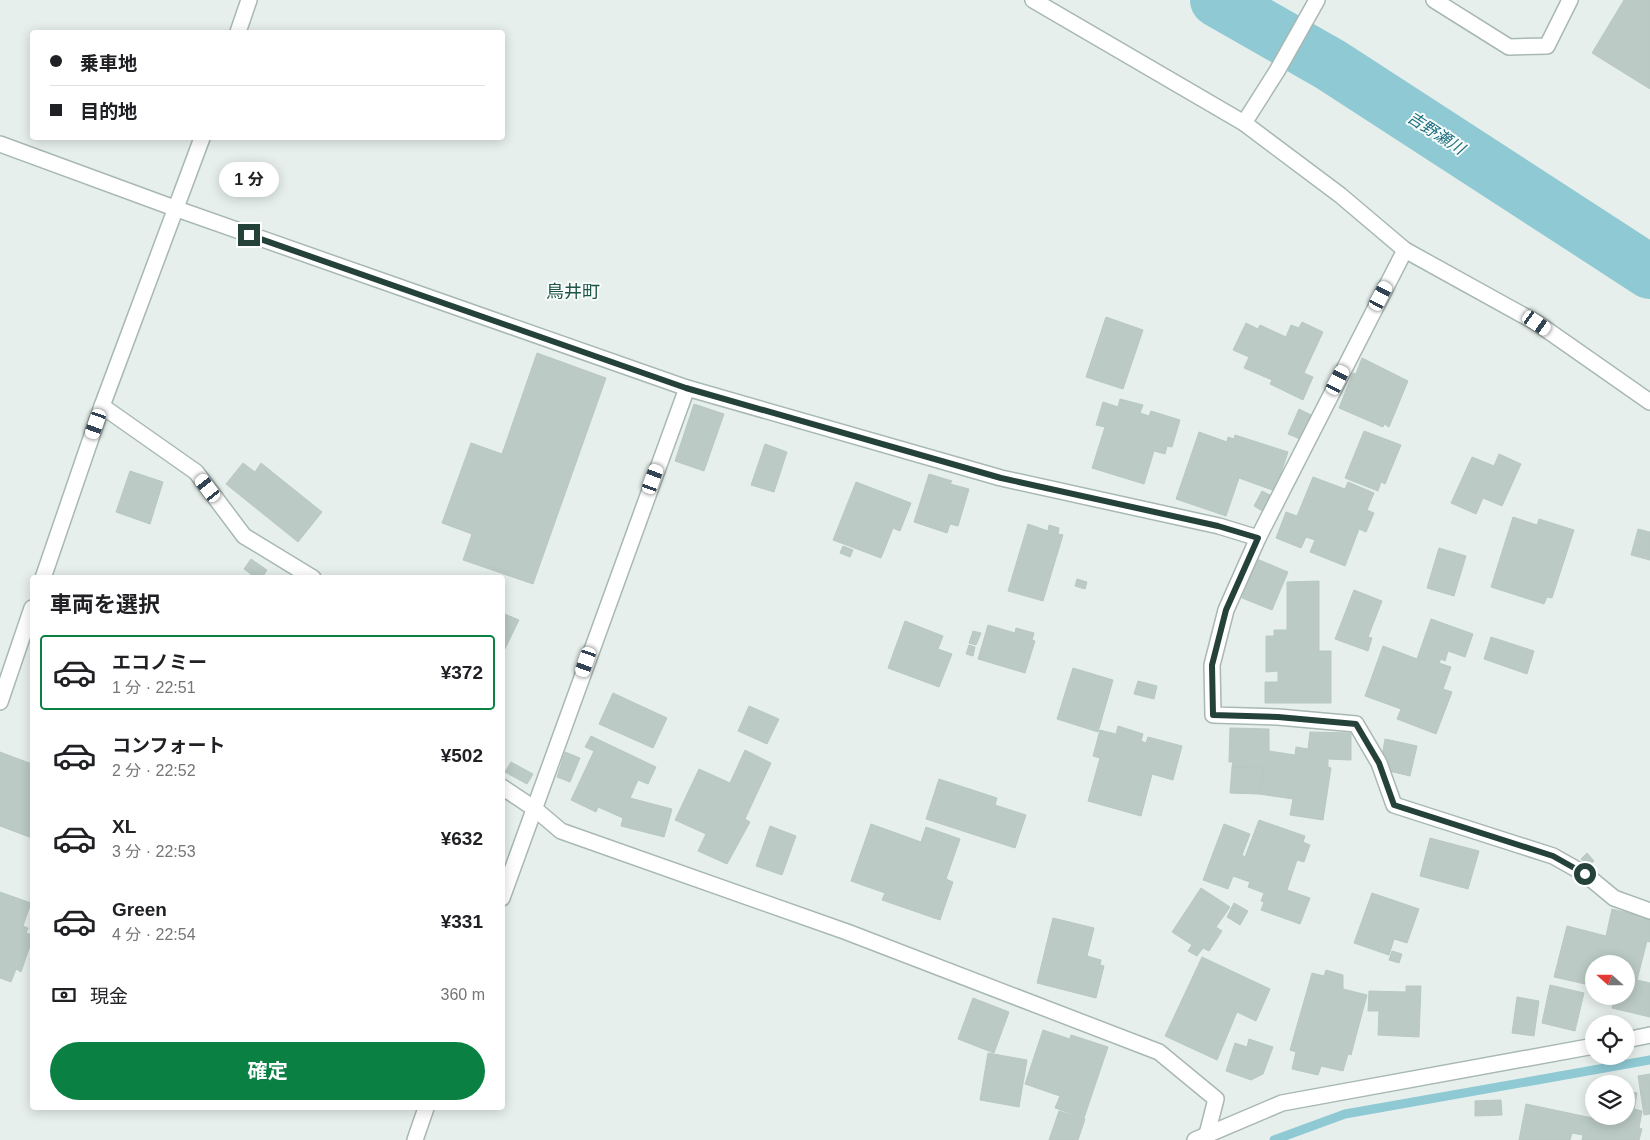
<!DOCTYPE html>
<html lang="ja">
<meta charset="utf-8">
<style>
:root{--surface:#fff;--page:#f6f6f6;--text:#202124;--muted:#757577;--line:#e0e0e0;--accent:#0b8043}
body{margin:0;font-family:Helvetica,"Noto Sans JP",sans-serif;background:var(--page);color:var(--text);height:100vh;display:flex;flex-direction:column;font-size:19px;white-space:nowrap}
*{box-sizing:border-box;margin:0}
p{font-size:16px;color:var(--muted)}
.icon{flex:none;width:28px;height:28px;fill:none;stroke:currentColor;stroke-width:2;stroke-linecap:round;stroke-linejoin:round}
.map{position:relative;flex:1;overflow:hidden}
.side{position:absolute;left:30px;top:575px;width:475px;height:535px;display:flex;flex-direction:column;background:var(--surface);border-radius:5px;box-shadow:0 2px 12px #0003}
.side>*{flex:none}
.top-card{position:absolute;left:30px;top:30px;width:475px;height:110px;border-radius:5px;box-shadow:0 2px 12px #0003;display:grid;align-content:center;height:110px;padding:0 20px;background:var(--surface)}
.needle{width:32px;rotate:291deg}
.fabs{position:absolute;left:1585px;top:955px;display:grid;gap:10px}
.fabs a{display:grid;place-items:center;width:50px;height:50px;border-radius:50%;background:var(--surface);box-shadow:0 2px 12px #0003;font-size:25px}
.end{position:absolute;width:22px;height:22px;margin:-11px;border:6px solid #24423a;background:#fff;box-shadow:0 0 0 2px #fff}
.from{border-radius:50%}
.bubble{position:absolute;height:35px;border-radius:18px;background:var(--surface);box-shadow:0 2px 12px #0003;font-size:16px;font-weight:700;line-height:35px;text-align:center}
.car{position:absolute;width:15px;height:30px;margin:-15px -8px;border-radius:6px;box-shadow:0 0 4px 1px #0007;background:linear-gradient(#fff 24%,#345 0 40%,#fff 0 76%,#345 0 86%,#fff 0)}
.top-card b{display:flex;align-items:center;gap:18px;height:48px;font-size:19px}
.top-card b+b{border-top:1px solid var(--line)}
.top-card i{width:12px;height:12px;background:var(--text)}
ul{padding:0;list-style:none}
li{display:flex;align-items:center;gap:15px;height:75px;margin:0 10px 8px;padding:0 10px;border:2px solid transparent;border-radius:5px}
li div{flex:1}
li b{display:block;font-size:19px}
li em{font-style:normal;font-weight:700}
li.on{border-color:var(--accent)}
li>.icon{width:45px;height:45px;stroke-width:1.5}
h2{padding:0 20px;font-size:22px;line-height:60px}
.pay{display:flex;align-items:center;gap:12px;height:55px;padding:0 20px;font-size:19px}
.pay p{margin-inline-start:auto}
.action{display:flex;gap:10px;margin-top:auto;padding:10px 20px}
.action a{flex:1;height:58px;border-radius:30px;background:var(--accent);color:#fff;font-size:20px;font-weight:700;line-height:58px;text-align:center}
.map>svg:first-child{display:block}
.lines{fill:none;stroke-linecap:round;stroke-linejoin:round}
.stream{stroke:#8ec9d4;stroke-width:9}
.river{stroke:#8ec9d4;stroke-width:54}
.building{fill:#bbcac4;stroke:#b8c9c2}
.minor-casing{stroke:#a8b8b2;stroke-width:18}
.minor{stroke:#fff;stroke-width:15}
.route{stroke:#24423a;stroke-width:6}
.labels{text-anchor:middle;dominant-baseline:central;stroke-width:4;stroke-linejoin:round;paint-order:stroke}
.water-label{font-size:16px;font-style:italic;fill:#1c6f80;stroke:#f7fbf9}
.quarter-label{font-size:18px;fill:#1f5548;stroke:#f7fbf9}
</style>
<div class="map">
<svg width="1650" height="1140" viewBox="0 0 1650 1140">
<rect width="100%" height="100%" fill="#e6efeb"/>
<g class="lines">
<!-- stream -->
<path class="stream" d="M1274 1140 1345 1114 1650 1060"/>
<!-- river -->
<path class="river" d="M1217 0 1331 65 1650 272"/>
</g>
<!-- building -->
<g class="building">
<path d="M1624 0H1650V89L1592 53Z"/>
<path d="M1106 317 1143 330 1123 389 1086 377Z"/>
<path d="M1302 322 1323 332 1304 373 1313 377 1303 400 1270 384 1272 380 1244 368 1249 357 1233 350 1246 323 1258 329 1260 325 1286 337 1291 325 1299 328Z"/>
<path d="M537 353 606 378 533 584 463 560 472 534 442 523 471 443 502 454Z"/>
<path d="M1362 358 1408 381 1389 427 1384 424 1383 427 1339 408 1353 373 1356 374Z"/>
<path d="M1120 399 1143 405 1140 413 1149 416 1151 411 1180 420 1172 447 1167 446 1165 454 1154 451 1144 484 1092 468 1105 427 1096 425 1103 402 1118 407Z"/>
<path d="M694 404 724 414 704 471 675 461Z"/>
<path d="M1299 409 1311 415 1300 439 1288 434Z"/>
<path d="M1364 431 1401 445 1385 484 1381 482 1378 491 1345 478Z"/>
<path d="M1199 432 1227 442 1228 437 1234 439 1235 435 1288 452 1275 491 1239 478 1226 516 1176 499Z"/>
<path d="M765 444 787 452 774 492 751 485Z"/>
<path d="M1499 454 1521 464 1502 506 1483 498 1476 514 1451 503 1472 457 1494 466Z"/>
<path d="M243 463 255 472 261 463 322 512 298 542 226 484Z"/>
<path d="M130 471 163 482 150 524 116 512Z"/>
<path d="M929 474 952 481 950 484 969 489 958 526 950 524 947 533 914 522Z"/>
<path d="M1313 477 1345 489 1348 482 1374 493 1367 510 1374 513 1366 532 1359 529 1345 566 1310 552 1315 540 1306 537 1301 548 1276 538 1286 512 1297 516Z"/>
<path d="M856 482 911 503 900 531 893 528 881 558 833 540Z"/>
<path d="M1262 491 1272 496 1264 512 1254 506Z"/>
<path d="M1513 517 1537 525 1539 519 1574 530 1552 598 1547 597 1544 604 1491 587Z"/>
<path d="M1028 524 1048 531 1049 525 1059 528 1058 534 1063 535 1043 601 1008 591Z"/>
<path d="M1638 529 1650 532V560L1631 555Z"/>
<path d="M843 546 853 550 850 557 840 553Z"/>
<path d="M1439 548 1466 556 1454 596 1427 588Z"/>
<path d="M251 559 267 570 262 578H256L244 569Z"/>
<path d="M1257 559 1288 572 1272 610 1242 598Z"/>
<path d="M1077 579 1087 582 1085 589 1075 586Z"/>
<path d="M1319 581V651H1331V703H1265V682H1278V671L1266 672V636H1274V630H1287V582Z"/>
<path d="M1354 590 1382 601 1368 637 1372 638 1368 651 1335 639Z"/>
<path d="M502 613 519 620 502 655Z"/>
<path d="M1431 619 1473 634 1465 657 1448 651 1445 661 1441 659 1439 663 1451 667 1443 689 1452 692 1436 734 1397 719 1401 709 1365 696 1383 646 1417 659Z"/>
<path d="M905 621 943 636 938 649 952 654 939 687 888 668Z"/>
<path d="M988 625 1015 633 1016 628 1034 633 1032 640 1035 641 1025 673 978 659Z"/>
<path d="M973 631 981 633 976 645 969 643Z"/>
<path d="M1491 637 1534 651 1527 674 1484 659Z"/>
<path d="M969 645 975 647 973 656 966 654Z"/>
<path d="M1073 668 1113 680 1098 732 1057 719Z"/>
<path d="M1138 681 1157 686 1154 699 1134 694Z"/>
<path d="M613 693 667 718 653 748 599 724Z"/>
<path d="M749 706 779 719 767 744 738 731Z"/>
<path d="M1118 726 1143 734 1141 741 1146 743 1148 737 1182 746 1173 780 1152 774 1141 816 1088 801 1100 758 1093 756 1100 730 1116 734Z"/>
<path d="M1230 728 1269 729V751L1295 755 1296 747 1308 749 1310 732 1351 733V760L1328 759V767L1331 768 1323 820 1290 815 1293 799 1259 794 1264 768 1232 767 1233 762H1229Z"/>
<path d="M591 736 656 767 648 784 638 780 630 798 672 809 664 837 621 826 623 818 598 807 596 812 571 800 594 751 585 747Z"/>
<path d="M1385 739 1417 746 1410 776 1385 770 1387 763 1381 762Z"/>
<path d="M745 750 771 763 745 819 750 822 727 864 698 851 706 834 675 820 699 769 730 783Z"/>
<path d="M0 752 32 764V838L0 826Z"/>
<path d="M565 752 580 758 570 782 557 777Z"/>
<path d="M511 762 533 774 527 784 505 772Z"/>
<path d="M1232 767 1264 768 1259 794 1230 793Z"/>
<path d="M939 779 997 798 995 805 1026 815 1015 848 926 819Z"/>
<path d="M1259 820 1305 836 1303 842 1310 845 1304 862 1297 860 1287 890 1310 898 1300 924 1261 910 1264 902 1261 901 1264 893 1248 887 1250 882 1233 876 1228 889 1203 880 1224 824 1250 834 1242 855 1245 857Z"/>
<path d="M871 824 921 842 926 827 960 839 946 879 953 882 940 920 882 900 885 893 851 881Z"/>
<path d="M770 826 796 836 782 875 756 866Z"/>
<path d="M1430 838 1479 851 1468 889 1420 876Z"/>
<path d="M1587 853 1594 861 1588 866 1581 859Z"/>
<path d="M1201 888 1230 907 1216 927 1222 931 1209 951 1203 948 1197 956 1188 951 1192 945 1172 932Z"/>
<path d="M0 892 31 903 23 926 28 928 26 933 32 935V940L21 972 16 969 11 982 0 978Z"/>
<path d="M1372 893 1419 909 1407 943 1394 939 1389 955 1354 943Z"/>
<path d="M1234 903 1248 911 1240 925 1227 917Z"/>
<path d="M1612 909 1650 918V942L1647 941 1637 980 1650 983V1017L1612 1008 1614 999 1604 996H1626V964H1594V986L1554 977 1567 926 1606 936Z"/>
<path d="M1053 918 1094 928 1087 956 1101 960 1100 965 1104 966 1096 998 1037 983Z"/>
<path d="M1392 951 1402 954 1399 963 1389 960Z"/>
<path d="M1202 957 1270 989 1256 1021 1237 1012 1217 1060 1165 1036Z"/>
<path d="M1326 970 1343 975V989L1367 995 1351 1055 1348 1054 1343 1071 1321 1066 1318 1075 1292 1069 1296 1052 1290 1050 1312 973 1324 976Z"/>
<path d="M1550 985 1584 993 1575 1031 1542 1023Z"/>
<path d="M1406 986H1421L1419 1037 1378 1035 1379 1011H1368L1369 991 1406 992Z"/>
<path d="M1517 997 1539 1001 1534 1036 1512 1033Z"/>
<path d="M973 998 1009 1012 994 1053 958 1039Z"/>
<path d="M1043 1030 1070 1039 1071 1035 1108 1047 1084 1118 1055 1108 1060 1096 1025 1084Z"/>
<path d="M1249 1039 1273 1047 1263 1074 1251 1080 1226 1071 1235 1043 1247 1047Z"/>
<path d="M988 1053 1027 1060 1019 1107 980 1100Z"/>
<path d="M1650 1074V1114L1644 1115 1638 1076Z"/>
<path d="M1626 1091 1637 1093 1634 1109 1642 1111 1639 1128 1642 1129 1639 1140H1582L1583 1135 1572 1133 1570 1140H1519L1526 1104 1597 1119 1598 1116H1626Z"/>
<path d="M1501 1100 1502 1115 1475 1116V1101Z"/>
<path d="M1059 1111 1085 1119 1078 1140H1049Z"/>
</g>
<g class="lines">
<defs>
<g id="minor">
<path d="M1033 0 1244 123 1340 195 1405 250 1537 323 1650 402"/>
<path d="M1434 0 1509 47 1547 46 1570 0"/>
<path d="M238 32 249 0"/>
<path d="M1244 123 1277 71 1317 0"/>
<path d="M0 144 177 209 687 388 1001 478 1219 526 1258 538"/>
<path d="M1405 250 1258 538 1226 610 1212 665 1213 715 1278 717 1356 724 1379 763 1394 805 1553 856 1585 874 1614 898 1650 911"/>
<path d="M102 406 196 472 244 536 313 578"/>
<path d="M43 578 102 406 202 138"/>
<path d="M0 702 32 608"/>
<path d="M502 787 535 809 561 831 847 932 1159 1052 1216 1099 1207 1134"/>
<path d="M502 898 687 388"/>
<path d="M1626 1040 1650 1035"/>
<path d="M415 1140 426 1108"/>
<path d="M1195 1140 1282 1103 1594 1046"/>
</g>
</defs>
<!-- minor casing -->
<use href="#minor" class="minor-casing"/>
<!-- minor -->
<use href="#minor" class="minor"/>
</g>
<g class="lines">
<!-- route -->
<path class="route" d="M249 235 686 388 1001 478 1218 526 1258 538 1226 610 1212 665 1213 715 1278 717 1356 724 1379 763 1394 805 1553 856 1585 874"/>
</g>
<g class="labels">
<!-- water labels -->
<g class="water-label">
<text transform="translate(1436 133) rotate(33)">吉野瀬川</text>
</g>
<!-- quarter labels -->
<g class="quarter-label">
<text x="573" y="292">鳥井町</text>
</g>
</g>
</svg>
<div class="fabs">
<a><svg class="needle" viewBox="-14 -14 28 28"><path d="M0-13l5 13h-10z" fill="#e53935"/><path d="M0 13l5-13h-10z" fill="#757577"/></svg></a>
<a><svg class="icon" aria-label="locate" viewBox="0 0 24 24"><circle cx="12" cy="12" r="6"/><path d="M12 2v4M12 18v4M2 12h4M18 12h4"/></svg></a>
<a><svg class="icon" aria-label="layers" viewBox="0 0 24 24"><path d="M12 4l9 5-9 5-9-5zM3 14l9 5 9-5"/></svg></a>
</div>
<i class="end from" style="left:1585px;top:874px"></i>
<i class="end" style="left:249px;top:235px"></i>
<div class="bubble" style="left:219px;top:162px;width:60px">1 分</div>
<i class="car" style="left:1381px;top:296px;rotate:28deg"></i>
<i class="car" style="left:1537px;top:323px;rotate:125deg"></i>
<i class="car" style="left:1338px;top:380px;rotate:27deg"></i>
<i class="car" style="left:96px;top:424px;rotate:199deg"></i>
<i class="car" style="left:653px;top:479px;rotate:20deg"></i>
<i class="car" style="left:208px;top:488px;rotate:323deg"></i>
<i class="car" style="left:586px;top:662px;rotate:199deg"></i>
<div class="top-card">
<b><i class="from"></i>乗車地</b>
<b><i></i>目的地</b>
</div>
<section class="side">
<h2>車両を選択</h2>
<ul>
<li class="on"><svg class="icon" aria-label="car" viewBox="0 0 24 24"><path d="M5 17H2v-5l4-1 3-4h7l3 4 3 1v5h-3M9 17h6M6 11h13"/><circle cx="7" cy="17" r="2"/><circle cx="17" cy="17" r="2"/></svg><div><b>エコノミー</b><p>1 分 · 22:51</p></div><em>¥372</em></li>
<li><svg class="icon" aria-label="car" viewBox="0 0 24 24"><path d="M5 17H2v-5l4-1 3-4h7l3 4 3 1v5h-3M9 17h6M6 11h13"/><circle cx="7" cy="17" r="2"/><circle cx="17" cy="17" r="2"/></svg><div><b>コンフォート</b><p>2 分 · 22:52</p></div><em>¥502</em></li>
<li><svg class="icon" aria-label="car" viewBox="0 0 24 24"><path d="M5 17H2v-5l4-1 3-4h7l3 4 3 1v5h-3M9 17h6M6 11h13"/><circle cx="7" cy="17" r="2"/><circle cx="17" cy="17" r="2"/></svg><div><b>XL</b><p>3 分 · 22:53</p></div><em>¥632</em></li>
<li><svg class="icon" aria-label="car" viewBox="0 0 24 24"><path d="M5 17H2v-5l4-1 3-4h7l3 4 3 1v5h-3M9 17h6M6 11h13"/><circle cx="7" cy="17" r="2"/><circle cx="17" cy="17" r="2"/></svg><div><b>Green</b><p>4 分 · 22:54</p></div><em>¥331</em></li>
</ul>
<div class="pay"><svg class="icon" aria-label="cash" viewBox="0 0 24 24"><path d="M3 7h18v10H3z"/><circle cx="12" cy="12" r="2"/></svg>現金<p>360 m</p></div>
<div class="action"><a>確定</a></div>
</section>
</div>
